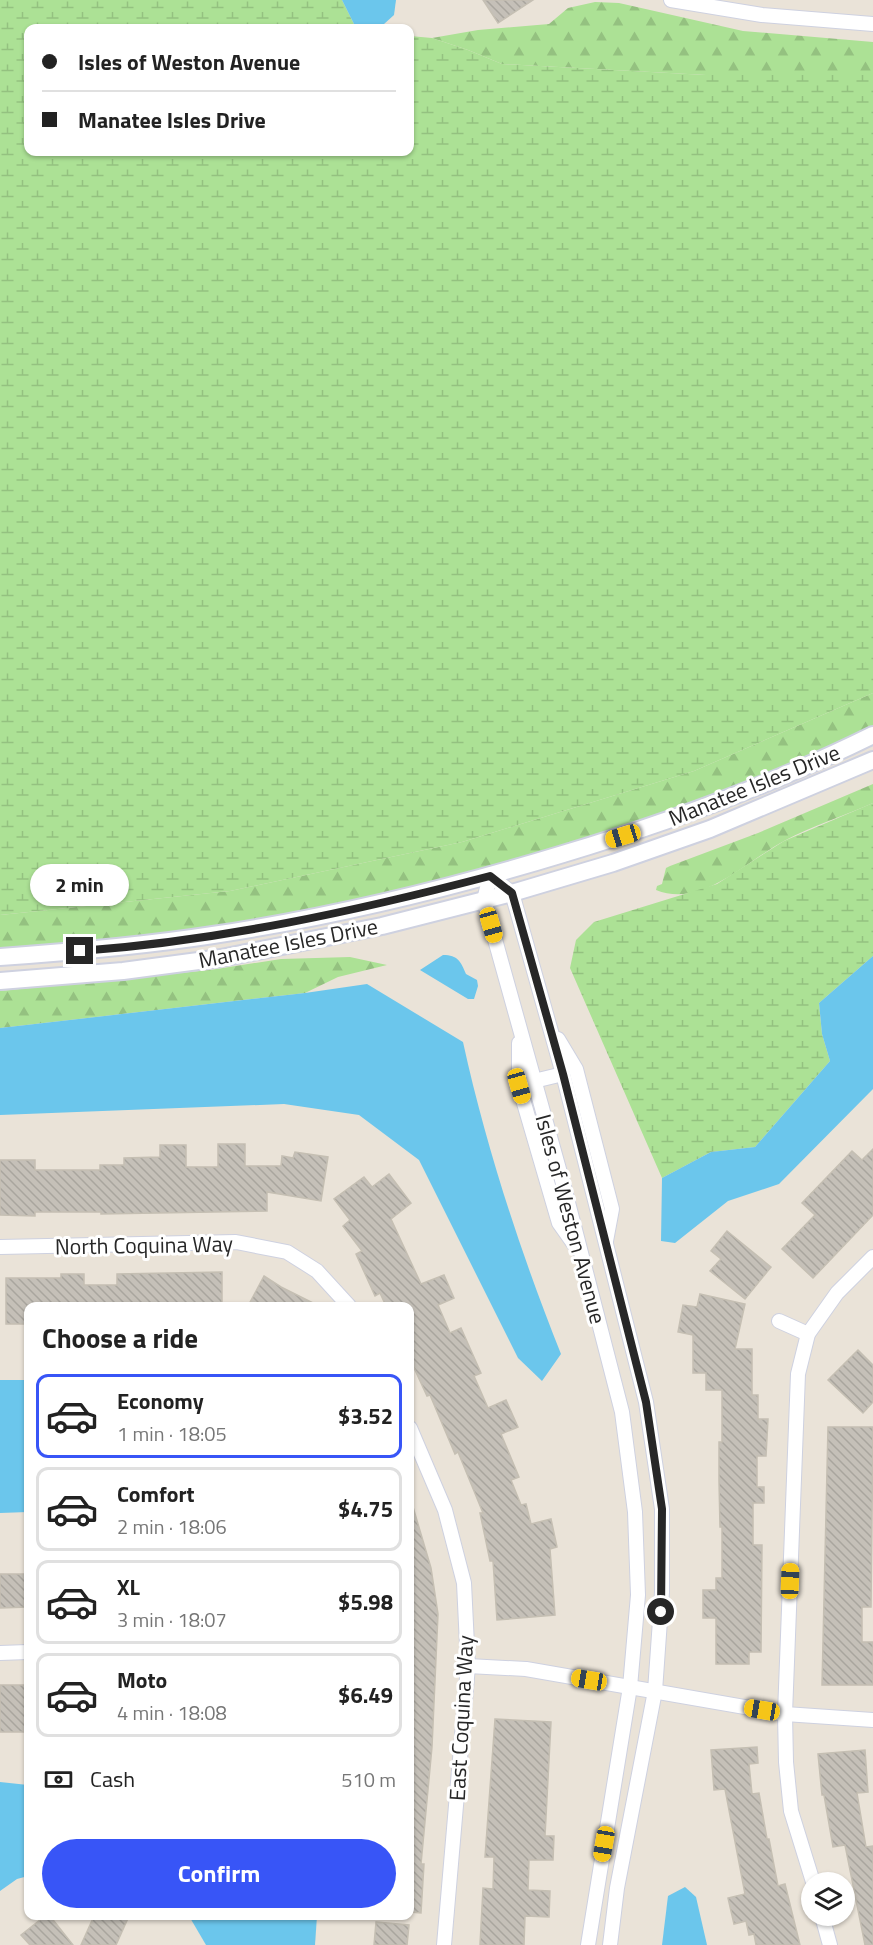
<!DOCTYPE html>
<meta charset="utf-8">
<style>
:root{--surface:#fff;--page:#f2f2f2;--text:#222;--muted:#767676;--line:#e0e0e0;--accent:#3855f7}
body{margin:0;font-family:"Titillium Web",sans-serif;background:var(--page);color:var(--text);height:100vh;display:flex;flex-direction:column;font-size:22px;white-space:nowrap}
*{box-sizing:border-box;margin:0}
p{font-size:20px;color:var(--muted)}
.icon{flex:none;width:33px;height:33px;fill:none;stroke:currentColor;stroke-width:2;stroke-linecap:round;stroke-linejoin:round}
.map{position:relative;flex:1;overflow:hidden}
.drawer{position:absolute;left:24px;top:1302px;width:390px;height:618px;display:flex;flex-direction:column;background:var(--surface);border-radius:12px;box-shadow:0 2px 4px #0004}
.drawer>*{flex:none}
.hud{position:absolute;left:24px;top:24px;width:390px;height:132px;border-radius:12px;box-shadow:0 2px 4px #0004;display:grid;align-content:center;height:132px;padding:0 18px;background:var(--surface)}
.fabs{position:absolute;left:801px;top:1872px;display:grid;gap:12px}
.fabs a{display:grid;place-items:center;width:54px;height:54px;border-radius:50%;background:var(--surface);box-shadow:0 2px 4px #0004;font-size:30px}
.end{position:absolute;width:27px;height:27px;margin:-14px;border:8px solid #272727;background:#fff;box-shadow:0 0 0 3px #fff}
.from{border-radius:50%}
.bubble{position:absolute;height:42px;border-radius:21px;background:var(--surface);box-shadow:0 2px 4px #0004;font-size:20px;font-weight:700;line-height:42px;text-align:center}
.car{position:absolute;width:18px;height:36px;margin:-18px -9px;border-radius:8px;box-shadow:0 0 4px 2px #0007;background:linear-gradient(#f5c518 24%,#345 0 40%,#f5c518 0 76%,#345 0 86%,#f5c518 0)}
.hud b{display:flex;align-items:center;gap:21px;height:57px;font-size:22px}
.hud b+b{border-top:2px solid var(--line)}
.hud i{width:15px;height:15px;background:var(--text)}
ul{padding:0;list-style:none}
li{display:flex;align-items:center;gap:18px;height:84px;margin:0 12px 9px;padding:0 6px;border:3px solid var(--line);border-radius:12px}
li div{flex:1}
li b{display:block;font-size:22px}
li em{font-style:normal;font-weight:700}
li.current{border-color:var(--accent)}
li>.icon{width:54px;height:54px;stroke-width:1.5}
h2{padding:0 18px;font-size:27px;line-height:72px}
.pay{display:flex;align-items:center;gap:15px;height:66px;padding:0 18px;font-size:22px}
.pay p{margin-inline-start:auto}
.action{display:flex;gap:12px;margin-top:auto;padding:12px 18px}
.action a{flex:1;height:69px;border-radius:36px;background:var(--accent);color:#fff;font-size:24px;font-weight:700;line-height:69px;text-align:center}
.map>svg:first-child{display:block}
.forest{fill:url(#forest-firs)}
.wetland{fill:url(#wetland-marsh)}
.water{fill:#6bc6ec}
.building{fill:url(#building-back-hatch);stroke:#c5bfb3;stroke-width:1.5}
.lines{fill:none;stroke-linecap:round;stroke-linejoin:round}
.minor-casing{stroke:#ced1e0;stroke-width:16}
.tertiary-casing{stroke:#ced1e0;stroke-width:20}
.minor{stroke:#fff;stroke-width:14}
.tertiary{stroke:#fff;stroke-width:16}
.route{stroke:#272727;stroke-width:8}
.labels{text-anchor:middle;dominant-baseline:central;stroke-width:6;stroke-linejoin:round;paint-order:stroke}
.street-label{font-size:22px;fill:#272727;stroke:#fff}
</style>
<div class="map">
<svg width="873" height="1945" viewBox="0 0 873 1945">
<defs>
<pattern id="forest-firs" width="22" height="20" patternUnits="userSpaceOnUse" patternTransform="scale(1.5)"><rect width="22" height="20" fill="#ace195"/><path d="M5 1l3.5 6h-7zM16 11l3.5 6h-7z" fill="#94c180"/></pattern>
<pattern id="wetland-marsh" width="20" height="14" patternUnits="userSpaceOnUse" patternTransform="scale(1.5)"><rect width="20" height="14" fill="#ace195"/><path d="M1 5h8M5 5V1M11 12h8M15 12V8" fill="none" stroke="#94c180"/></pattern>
<pattern id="building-back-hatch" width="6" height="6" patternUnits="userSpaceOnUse" patternTransform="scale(1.5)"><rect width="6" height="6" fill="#c5c0b8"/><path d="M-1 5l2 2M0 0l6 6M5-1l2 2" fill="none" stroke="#a9a59e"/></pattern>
</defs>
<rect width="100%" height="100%" fill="#eae3d8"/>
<!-- forest -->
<g class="forest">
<path d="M595 2 619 3 743 31 873 42V75H706L502 64 468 50 432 38 478 30 549 24 568 8Z"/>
<path d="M873 693V735L769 781 377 905 0 957V915L230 891 462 842 694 771Z"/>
<path d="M873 784V803C844 816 812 826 784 841 748 860 702 909 656 890L657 886 662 884 666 868 670 866 758 833Z"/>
<path d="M350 957 387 965 338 977 305 993 0 1028V991L210 970 281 959Z"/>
</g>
<!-- wetland -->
<g class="wetland">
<path d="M0 0H342L356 28H28V152H410V36L432 38 468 50 502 64 706 75H873V693L694 771 462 842 230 891 0 915Z"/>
<path d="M873 803V956L819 1003 822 1034 830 1061 755 1147 711 1152 662 1178 570 968 576 940 594 922 717 884 784 841Z"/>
</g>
<!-- water -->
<g class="water">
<path d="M342 0H396L394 15 384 24 356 28Z"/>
<path d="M443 955C458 955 461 962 466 974L477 980 478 986 474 999H468L420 970Z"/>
<path d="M873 956V1089L779 1184 728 1201 675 1243 661 1241 662 1178 711 1152 755 1147 830 1061 822 1034 819 1003Z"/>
<path d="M367 984 463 1042C486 1147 521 1254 561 1354L542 1381 518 1358 419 1160 359 1115 284 1104 0 1115V1028L305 993Z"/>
<path d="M0 1380H28V1512L0 1513Z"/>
<path d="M0 1782 28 1785V1876L17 1879 0 1891Z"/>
<path d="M685 1887 696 1897 707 1945H662L668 1896Z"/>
<path d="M189 1916H317L315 1945H206Z"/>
</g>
<!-- building -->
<g class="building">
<path d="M483 0H533L498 23Z"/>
<path d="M218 1144H245V1166H281L282 1156 293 1158 295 1152 328 1157 321 1201 267 1192V1211L101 1214V1212H35V1216L0 1215V1160H35V1170H100V1165H124V1158L160 1157V1145H186V1167H218Z"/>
<path d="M873 1149V1215L813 1278 782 1249 815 1215 802 1203 852 1151 862 1160Z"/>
<path d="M389 1174 411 1203 391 1219 421 1284 444 1275 454 1298 438 1305 450 1333 461 1328 481 1373 474 1376 488 1408 506 1400 518 1427 501 1434 519 1477 511 1480 521 1505 526 1504 531 1524 551 1519 557 1547 550 1549 555 1615 497 1620 493 1561H490L480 1513H483L458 1452 455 1454 430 1395 427 1396 410 1359V1306H386L380 1293 375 1296 356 1254 362 1251 343 1226 350 1220 334 1199 364 1177 372 1187Z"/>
<path d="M727 1231 771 1267 745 1299 710 1271 721 1259 711 1251Z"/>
<path d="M222 1272V1306H28V1324H6V1278H61V1274H84V1285H117V1274Z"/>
<path d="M264 1276 281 1287 319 1306H248Z"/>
<path d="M700 1294 745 1304 735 1349H752V1395H758V1419H768L766 1456H757V1487H764V1503H753V1545H762L761 1652H749V1664H716V1618H703V1590H716V1578H722V1527H720L719 1481V1442H722V1390H706V1373H693V1335L678 1332 683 1305 697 1307Z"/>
<path d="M858 1350 873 1365V1402L863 1413 828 1380Z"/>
<path d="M828 1427H873L871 1607H862V1642H873V1685H822Z"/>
<path d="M413 1507 431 1568 438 1614 432 1747 421 1864H424L421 1913 410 1912V1508Z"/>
<path d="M0 1574H28V1607L0 1608Z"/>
<rect x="0" y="1685" width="28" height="47"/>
<path d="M495 1719 551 1722 545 1836H554L553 1860H529L528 1890 550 1891 549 1917 525 1916 524 1945H480L483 1888 493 1889 494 1857H485Z"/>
<path d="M757 1747 758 1763 749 1764 752 1794 759 1793 767 1839H769L778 1886 785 1884 800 1945H756L754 1934 749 1935 746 1921 734 1924 728 1898 745 1894 725 1789 714 1790 711 1750Z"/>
<path d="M865 1750 868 1792 857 1793 866 1847 873 1846V1945H865L845 1845 833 1847 824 1795H822L818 1754Z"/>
<path d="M45 1916H50L73 1945H30L21 1935Z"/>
<path d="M94 1916H129L116 1945H81Z"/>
<path d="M376 1922 409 1925 407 1945H374Z"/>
</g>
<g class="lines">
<defs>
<g id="minor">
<path d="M671 0 762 15 873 24"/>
<path d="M558 1039 576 1069 612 1209 606 1241"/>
<path d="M519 1043V1086L559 1223 576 1247"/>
<path d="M534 1081 563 1074"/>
<path d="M0 1247 236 1242 287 1252 317 1271 349 1306"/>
<path d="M779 1321 808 1334"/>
<path d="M410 1428 445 1510 464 1583 468 1666 444 1945"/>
<path d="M0 1653 28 1652"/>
<path d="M468 1666 526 1669 785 1714 873 1720"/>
<path d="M813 1882 791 1811 786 1762 785 1714 798 1374 808 1334 837 1293 873 1257"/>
<path d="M822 1916 830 1945"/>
<path d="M588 1945 630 1687 638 1595 635 1512 622 1412 564 1187 484 900 490 876 512 893 563 1074 646 1402 662 1509V1592L655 1691 617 1888 610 1945"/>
</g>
<g id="tertiary">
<path d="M0 957C71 952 142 946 213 935 332 917 448 889 563 854 669 822 774 784 873 735"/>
<path d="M0 981 123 971 221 958 382 926 512 893 613 863 710 829 873 760"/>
</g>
</defs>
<!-- minor casing -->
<use href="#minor" class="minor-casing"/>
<!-- tertiary casing -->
<use href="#tertiary" class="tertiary-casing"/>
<!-- minor -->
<use href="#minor" class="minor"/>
<!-- tertiary -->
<use href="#tertiary" class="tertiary"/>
</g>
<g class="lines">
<!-- route -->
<path class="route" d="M80 951C219 941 356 911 490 876L512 893 563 1074 646 1402 662 1509 661 1612"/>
</g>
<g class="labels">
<!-- street labels -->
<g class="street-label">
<text transform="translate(754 785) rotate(-22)">Manatee Isles Drive</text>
<text transform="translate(288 943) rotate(-11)">Manatee Isles Drive</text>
<text transform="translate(571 1219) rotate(75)">Isles of Weston Avenue</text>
<text transform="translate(144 1245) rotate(-1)">North Coquina Way</text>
<text transform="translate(461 1718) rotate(-87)">East Coquina Way</text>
</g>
</g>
</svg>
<div class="fabs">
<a><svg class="icon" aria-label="layers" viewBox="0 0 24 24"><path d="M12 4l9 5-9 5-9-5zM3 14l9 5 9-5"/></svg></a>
</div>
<i class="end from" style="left:661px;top:1612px"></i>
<i class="end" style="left:80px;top:951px"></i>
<div class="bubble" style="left:30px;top:864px;width:99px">2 min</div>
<i class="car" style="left:623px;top:836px;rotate:253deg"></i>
<i class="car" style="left:491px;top:925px;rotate:164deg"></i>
<i class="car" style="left:519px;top:1086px;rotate:164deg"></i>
<i class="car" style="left:790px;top:1581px;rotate:2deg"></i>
<i class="car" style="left:589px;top:1680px;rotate:280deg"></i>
<i class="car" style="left:762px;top:1710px;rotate:280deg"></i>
<i class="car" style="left:604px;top:1844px;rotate:190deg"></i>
<div class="hud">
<b><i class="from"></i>Isles of Weston Avenue</b>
<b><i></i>Manatee Isles Drive</b>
</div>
<section class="drawer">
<h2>Choose a ride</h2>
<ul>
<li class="current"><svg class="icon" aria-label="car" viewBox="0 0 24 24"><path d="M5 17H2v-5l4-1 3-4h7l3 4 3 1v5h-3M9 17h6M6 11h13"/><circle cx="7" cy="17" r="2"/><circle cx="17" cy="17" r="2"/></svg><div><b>Economy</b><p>1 min · 18:05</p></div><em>$3.52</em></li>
<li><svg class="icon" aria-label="car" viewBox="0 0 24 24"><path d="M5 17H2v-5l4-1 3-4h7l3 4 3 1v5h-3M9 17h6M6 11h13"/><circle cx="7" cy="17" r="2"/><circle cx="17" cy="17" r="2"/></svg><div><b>Comfort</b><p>2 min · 18:06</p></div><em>$4.75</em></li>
<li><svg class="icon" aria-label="car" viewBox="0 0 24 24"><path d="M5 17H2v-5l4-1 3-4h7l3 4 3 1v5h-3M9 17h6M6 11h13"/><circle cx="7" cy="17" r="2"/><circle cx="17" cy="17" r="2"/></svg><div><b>XL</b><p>3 min · 18:07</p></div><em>$5.98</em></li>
<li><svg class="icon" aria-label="car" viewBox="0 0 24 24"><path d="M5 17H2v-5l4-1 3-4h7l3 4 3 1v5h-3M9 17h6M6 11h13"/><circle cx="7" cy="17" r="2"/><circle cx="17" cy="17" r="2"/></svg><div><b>Moto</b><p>4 min · 18:08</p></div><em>$6.49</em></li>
</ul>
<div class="pay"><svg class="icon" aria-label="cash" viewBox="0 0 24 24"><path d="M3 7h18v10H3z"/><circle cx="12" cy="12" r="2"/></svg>Cash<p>510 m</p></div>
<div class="action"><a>Confirm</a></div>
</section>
</div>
